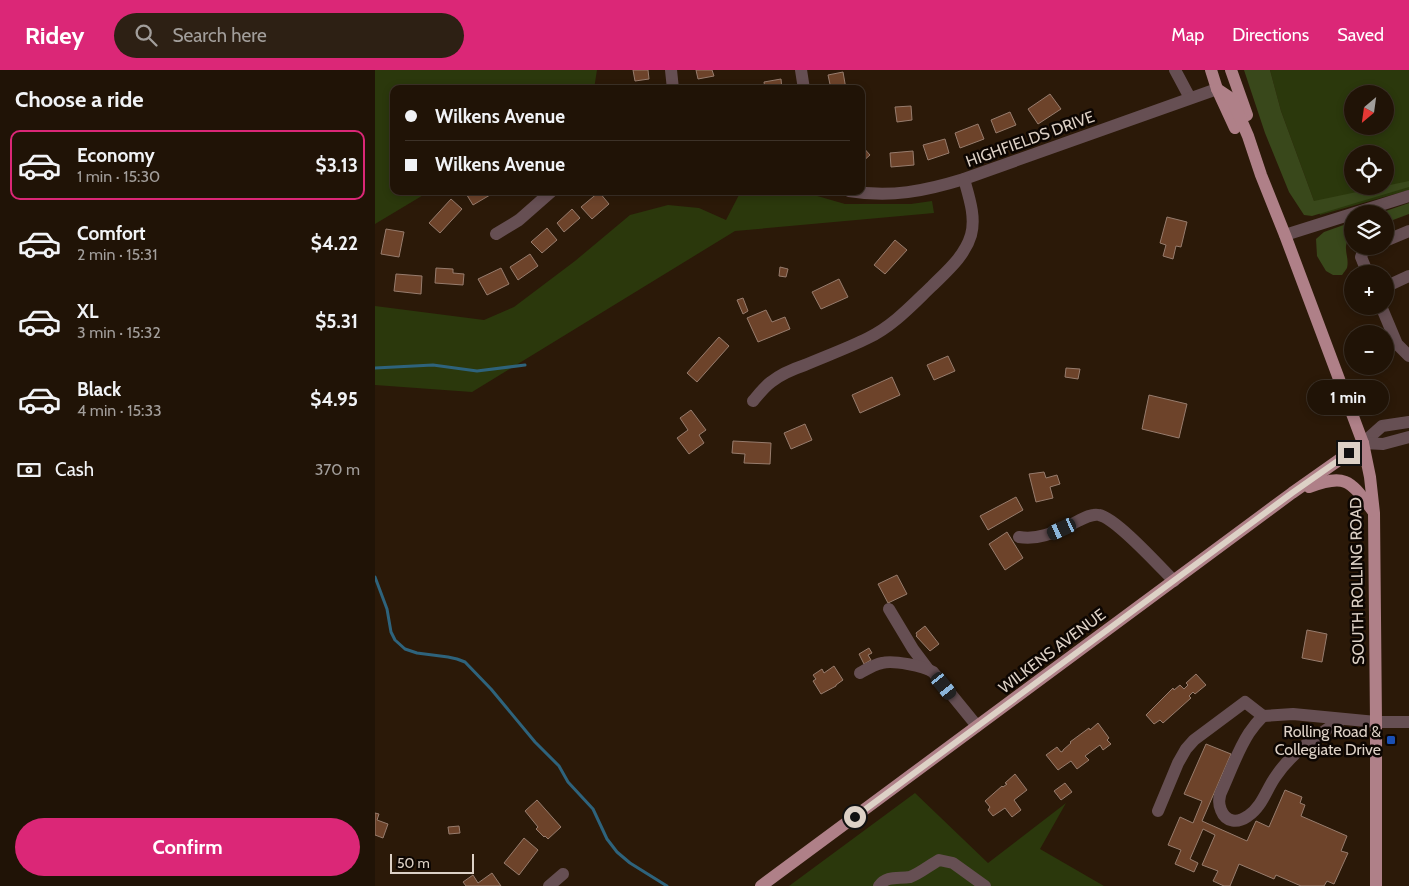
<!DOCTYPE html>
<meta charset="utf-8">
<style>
:root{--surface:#201306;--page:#2d2014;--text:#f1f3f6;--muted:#a29e9b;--line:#3d3228;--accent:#db2777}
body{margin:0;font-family:Cabin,sans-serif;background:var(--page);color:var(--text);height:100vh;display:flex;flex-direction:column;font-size:19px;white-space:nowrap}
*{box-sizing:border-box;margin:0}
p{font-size:16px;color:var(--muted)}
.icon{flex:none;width:28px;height:28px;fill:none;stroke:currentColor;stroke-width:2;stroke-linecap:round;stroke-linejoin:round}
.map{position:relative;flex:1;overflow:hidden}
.drawer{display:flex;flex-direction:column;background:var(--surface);width:375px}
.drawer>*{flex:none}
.banner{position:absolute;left:15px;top:15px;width:475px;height:110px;border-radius:10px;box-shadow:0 2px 8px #0003,0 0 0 1px var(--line);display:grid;align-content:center;height:110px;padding:0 15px;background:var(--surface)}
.needle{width:32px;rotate:209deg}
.fabs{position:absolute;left:969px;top:15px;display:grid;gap:10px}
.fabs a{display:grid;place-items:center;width:50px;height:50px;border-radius:50%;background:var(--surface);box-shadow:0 2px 8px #0003,0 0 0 1px var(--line);font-size:25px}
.scale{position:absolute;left:15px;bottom:12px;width:84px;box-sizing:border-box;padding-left:5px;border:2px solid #ddd1c6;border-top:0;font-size:14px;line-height:18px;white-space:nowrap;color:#ddd1c6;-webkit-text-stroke:4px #0d0602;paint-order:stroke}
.end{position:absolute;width:22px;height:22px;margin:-11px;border:6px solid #ddd1c6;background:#111;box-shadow:0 0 0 2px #111}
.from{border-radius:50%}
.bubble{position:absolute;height:35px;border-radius:18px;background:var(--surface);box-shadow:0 2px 8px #0003,0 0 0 1px var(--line);font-size:16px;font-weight:700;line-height:35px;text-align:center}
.car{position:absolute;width:15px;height:30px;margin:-15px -8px;border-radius:6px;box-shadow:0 0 4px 1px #0007;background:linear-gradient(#222 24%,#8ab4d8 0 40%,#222 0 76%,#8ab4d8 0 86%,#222 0)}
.banner b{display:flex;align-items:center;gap:18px;height:48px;font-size:19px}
.banner b+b{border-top:1px solid var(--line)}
.banner i{width:12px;height:12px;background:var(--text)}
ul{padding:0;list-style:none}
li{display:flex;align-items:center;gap:15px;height:70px;margin:0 10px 8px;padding:0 5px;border:2px solid transparent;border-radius:10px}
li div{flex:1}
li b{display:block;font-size:19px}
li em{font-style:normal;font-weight:700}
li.on{border-color:var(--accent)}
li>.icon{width:45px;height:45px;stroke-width:1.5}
h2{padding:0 15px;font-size:22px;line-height:60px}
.pay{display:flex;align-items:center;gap:12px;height:55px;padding:0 15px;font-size:19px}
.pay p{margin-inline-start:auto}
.cta{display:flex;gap:10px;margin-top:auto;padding:10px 15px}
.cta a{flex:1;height:58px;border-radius:30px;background:var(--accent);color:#fff;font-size:20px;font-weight:700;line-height:58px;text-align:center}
header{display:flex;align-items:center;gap:30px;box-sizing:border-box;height:70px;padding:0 25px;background:var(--accent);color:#fff}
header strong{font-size:24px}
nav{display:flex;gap:28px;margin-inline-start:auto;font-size:18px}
.search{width:350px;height:45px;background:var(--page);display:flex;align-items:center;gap:12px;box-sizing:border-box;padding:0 18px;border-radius:28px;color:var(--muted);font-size:19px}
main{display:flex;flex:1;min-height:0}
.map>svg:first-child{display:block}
.green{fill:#2b380c;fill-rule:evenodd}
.forest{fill:#39481b}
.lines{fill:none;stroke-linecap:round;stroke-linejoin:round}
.stream{stroke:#2e637c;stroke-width:3}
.building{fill:#6d432a;stroke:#977c6d}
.minor{stroke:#664f53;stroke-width:12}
.major{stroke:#af8088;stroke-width:12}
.route{stroke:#ddd1c6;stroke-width:6}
.transit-dot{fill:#1a4fb4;stroke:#0d0602;stroke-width:2}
.labels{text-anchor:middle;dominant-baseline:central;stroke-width:5;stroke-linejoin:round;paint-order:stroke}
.street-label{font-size:16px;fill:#ddd1c6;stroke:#0d0602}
.poi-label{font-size:16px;fill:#ddd1c6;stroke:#0d0602;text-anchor:end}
</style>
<header>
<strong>Ridey</strong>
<div class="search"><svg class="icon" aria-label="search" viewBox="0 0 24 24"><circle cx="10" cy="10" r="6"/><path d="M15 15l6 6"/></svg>Search here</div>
<nav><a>Map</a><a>Directions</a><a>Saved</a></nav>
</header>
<main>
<section class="drawer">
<h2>Choose a ride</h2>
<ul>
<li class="on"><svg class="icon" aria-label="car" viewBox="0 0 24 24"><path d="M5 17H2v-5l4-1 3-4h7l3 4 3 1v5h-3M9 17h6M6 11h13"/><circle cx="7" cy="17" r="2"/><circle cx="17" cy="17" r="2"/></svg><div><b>Economy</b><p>1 min · 15:30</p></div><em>$3.13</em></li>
<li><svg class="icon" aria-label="car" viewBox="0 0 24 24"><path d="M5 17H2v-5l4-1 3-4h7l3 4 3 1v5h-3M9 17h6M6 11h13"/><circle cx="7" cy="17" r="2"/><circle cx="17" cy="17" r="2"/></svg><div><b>Comfort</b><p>2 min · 15:31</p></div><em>$4.22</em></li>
<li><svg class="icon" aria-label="car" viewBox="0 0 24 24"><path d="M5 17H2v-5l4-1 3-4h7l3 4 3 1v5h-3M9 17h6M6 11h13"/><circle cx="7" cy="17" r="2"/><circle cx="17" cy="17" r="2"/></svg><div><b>XL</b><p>3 min · 15:32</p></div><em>$5.31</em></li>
<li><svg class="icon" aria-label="car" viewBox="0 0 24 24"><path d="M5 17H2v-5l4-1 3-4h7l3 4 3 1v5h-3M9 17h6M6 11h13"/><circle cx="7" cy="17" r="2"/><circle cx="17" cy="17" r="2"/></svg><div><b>Black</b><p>4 min · 15:33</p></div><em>$4.95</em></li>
</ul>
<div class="pay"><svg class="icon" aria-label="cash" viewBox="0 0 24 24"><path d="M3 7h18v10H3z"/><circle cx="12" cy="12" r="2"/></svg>Cash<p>370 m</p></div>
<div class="cta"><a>Confirm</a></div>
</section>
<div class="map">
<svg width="1034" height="816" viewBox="0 0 1034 816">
<rect width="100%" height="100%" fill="#2b1908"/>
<!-- green -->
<g class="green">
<path d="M0 0H222L219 19H19V121H55L0 154Z"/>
<path d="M895 0H1034V120L945 145 941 131H939L906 41ZM978 24H1010V56H978ZM978 84H1010V116H978Z"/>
<path d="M366 121H425L470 134H536L557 131 559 143 360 161 97 322 0 315V236L109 250 139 237 200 191 255 145 293 135 324 138 351 150Z"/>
<path d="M540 723 613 793 691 733 665 779 729 816H414Z"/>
</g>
<!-- forest -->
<g class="forest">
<path d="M869 0H895L906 41 939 131 1034 111V117L937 146 929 145 914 122 890 63Z"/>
<path d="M1034 133V144L1010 153V144H1002Z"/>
<path d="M977 152V165C965 177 975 185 972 198 972 198 968 204 967 205H958L951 201 942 186 941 169 949 162Z"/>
</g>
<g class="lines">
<!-- stream -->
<g class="stream">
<path d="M0 298 58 295 102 301 150 295"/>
<path d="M0 507 12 539 16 562 20 570 30 579 42 583 73 587 82 589 90 592 116 619 160 672 184 696 193 712 218 739 232 769 242 782 255 793 292 816"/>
</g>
</g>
<!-- building -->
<g class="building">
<path d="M258 0H273L274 9 260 11Z"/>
<path d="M321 0H337L339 6 323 9Z"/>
<path d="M468 2 471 19H456L453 5Z"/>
<path d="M406 9 407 19H390L389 12Z"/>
<path d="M675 24 686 39 663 54 653 39Z"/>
<path d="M536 36 537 50 522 52 520 37Z"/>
<path d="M635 42 641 55 621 63 616 50Z"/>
<path d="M603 54 609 69 585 78 580 63Z"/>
<path d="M570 69 574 83 553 90 548 75Z"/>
<path d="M486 75 495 85 486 93Z"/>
<path d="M538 81 539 95 516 97 515 83Z"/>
<path d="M91 121H113L115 125 98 135 90 122Z"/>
<path d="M224 122 234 134 217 149 206 137Z"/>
<path d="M76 129 87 139 65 163 54 153Z"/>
<path d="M197 139 205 148 189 162 182 153Z"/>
<path d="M792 147 812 152 806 177 801 176 798 189 788 186 791 175 785 173Z"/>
<path d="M172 158 182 170 167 183 156 172Z"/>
<path d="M11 159 29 162 24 187 6 184Z"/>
<path d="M520 170 532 180 510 204 499 195Z"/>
<path d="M155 184 163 196 143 210 135 197Z"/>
<path d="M405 197 413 199 411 207 404 206Z"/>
<path d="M61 198 78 199V203L89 204 88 215 60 213Z"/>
<path d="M126 198 134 214 112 225 103 209Z"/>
<path d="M21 204 47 206 46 224 19 221Z"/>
<path d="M464 209 473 227 446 239 437 222Z"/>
<path d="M368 228 373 241 368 244 362 230Z"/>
<path d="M391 240 397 252 410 247 415 259 383 272 372 248Z"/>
<path d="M344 267 354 276 322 312 312 303Z"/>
<path d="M573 286 580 301 559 310 552 295Z"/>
<path d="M691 298 705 299 703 309 690 307Z"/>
<path d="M517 307 525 325 485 343 477 325Z"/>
<path d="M774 325 812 334 804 368 767 359Z"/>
<path d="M316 340 331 360 324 365 329 373 314 384 302 368 313 360 305 348Z"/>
<path d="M430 354 437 370 416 379 409 363Z"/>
<path d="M358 371 396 373 395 394 369 393 370 384 357 383Z"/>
<path d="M669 402 671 408 682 405 685 414 675 417 678 428 661 432 654 404Z"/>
<path d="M641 427 648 440 613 460 605 446Z"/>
<path d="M632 462 648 488 630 500 614 474Z"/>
<path d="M522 505 532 524 513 533 503 514Z"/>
<path d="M550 556 564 574 555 581 541 566 542 565 541 563Z"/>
<path d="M932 560 952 564 947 592 927 588Z"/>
<path d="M494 578 497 583 493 585 496 590 489 594 484 584Z"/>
<path d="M459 596 468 610 461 615V616L446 624 438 611 441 609 438 605 447 599 449 603Z"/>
<path d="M821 604 831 615 820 624 818 622 814 626 816 628 788 653 785 650 779 654 771 645 798 618 799 620 805 615 809 619 813 615 811 613Z"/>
<path d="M723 653 734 668 732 670 736 674 728 680 725 675 710 686 714 690 702 699 696 691 683 700 671 685 682 677 686 682 688 681V680L696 673 695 672 714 658 715 660Z"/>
<path d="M831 674 856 684 827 751 872 771 881 751 894 757 910 720 927 727 925 733 930 735 926 746 972 766 966 781 973 783 959 814 952 811 949 816H926L901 805 899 809 864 794 855 816H849L838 811 843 801 827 795 840 765 828 759 815 789 823 793 819 802 800 794 806 780 793 775 805 747 818 753 827 731 809 724Z"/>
<path d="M640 704 652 720 639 730 646 740 637 747 630 738 618 746 613 740 615 737 610 731 627 716 628 717 632 714 630 713Z"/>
<path d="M690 713 697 722 686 730 679 721Z"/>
<path d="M162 730 186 757 173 769 170 766 169 767 161 759 163 757 150 741Z"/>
<path d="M0 743 4 744 2 750 13 754 8 768 0 765Z"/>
<path d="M84 756 85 763 74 764 73 757Z"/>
<path d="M149 768 163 780 144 805 129 793Z"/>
<path d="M117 803 126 816H91L88 812 98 805 103 813Z"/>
</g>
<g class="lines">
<!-- minor -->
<g class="minor">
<path d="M296 0 298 19"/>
<path d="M426 0 429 19"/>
<path d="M800 0 815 28"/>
<path d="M474 121C516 128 550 121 589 109L842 19"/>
<path d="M121 164 144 150 177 121"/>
<path d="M910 165 1034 126"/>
<path d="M1010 171 1034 161"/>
<path d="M993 204 986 187 989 179 996 176"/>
<path d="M1010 217 1034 206"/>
<path d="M1006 236 1022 274 1034 286"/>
<path d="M378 331C384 324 389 317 396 312 406 304 418 299 430 295 451 286 473 278 493 268 518 256 537 235 557 216 572 201 590 186 596 165 601 147 594 127 589 109"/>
<path d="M988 373 1007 356 1034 352"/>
<path d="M988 373 1008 374 1034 367"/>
<path d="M644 467C663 470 678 463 695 455 704 451 715 443 724 445 741 448 785 497 799 511"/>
<path d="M514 539 538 579 553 599"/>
<path d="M485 603C492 599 500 594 507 593 518 590 549 596 558 602L602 656"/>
<path d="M888 646C883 651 878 657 874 663 863 680 856 700 848 718 844 725 843 733 846 740 851 753 863 753 873 746 887 737 892 718 901 706 917 682 943 665 967 649"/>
<path d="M783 741 803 693 811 679 819 670 870 632 888 646 918 644 1001 652H1034"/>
<path d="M174 816 188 804"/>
<path d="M504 816C512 805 523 809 535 807 544 804 555 795 564 790L578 793 610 816"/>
</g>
<!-- major -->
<g class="major">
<path d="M836 0 842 19 860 58"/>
<path d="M856 0 872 45"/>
<path d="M842 19 857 29 873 66 886 105 910 165 988 373 995 407 999 443 1001 652V816"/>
<path d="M934 417C972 403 975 411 998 441"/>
<path d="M386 816 917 423 988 373"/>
</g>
</g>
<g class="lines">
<!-- route -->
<path class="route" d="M480 747 917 423 974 383"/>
</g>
<!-- markers -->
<rect class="transit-dot" x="1011" y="665" width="10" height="10" rx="2.5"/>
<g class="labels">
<!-- street labels -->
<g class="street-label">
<text transform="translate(655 69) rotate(-20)">HIGHFIELDS DRIVE</text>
<text transform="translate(982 511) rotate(-91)">SOUTH ROLLING ROAD</text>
<text transform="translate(677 581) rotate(-37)">WILKENS AVENUE</text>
</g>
<!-- poi labels -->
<g class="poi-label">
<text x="1006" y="661">Rolling Road &amp;<tspan x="1006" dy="18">Collegiate Drive</tspan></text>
</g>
</g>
</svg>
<div class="fabs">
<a><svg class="needle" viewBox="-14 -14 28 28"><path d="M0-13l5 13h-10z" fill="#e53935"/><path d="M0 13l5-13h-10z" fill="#a29e9b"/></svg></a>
<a><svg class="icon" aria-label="locate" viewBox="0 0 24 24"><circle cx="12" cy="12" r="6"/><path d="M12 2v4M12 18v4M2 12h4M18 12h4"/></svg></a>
<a><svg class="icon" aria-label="layers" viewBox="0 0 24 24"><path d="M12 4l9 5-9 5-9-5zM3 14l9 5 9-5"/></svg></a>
<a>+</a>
<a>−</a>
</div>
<div class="scale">50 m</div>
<i class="end from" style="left:480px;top:747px"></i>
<i class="end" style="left:974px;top:383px"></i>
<div class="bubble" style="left:932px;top:310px;width:82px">1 min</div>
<i class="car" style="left:687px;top:459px;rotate:245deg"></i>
<i class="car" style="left:569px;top:616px;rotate:141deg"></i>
<div class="banner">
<b><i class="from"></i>Wilkens Avenue</b>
<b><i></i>Wilkens Avenue</b>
</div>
</div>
</main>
